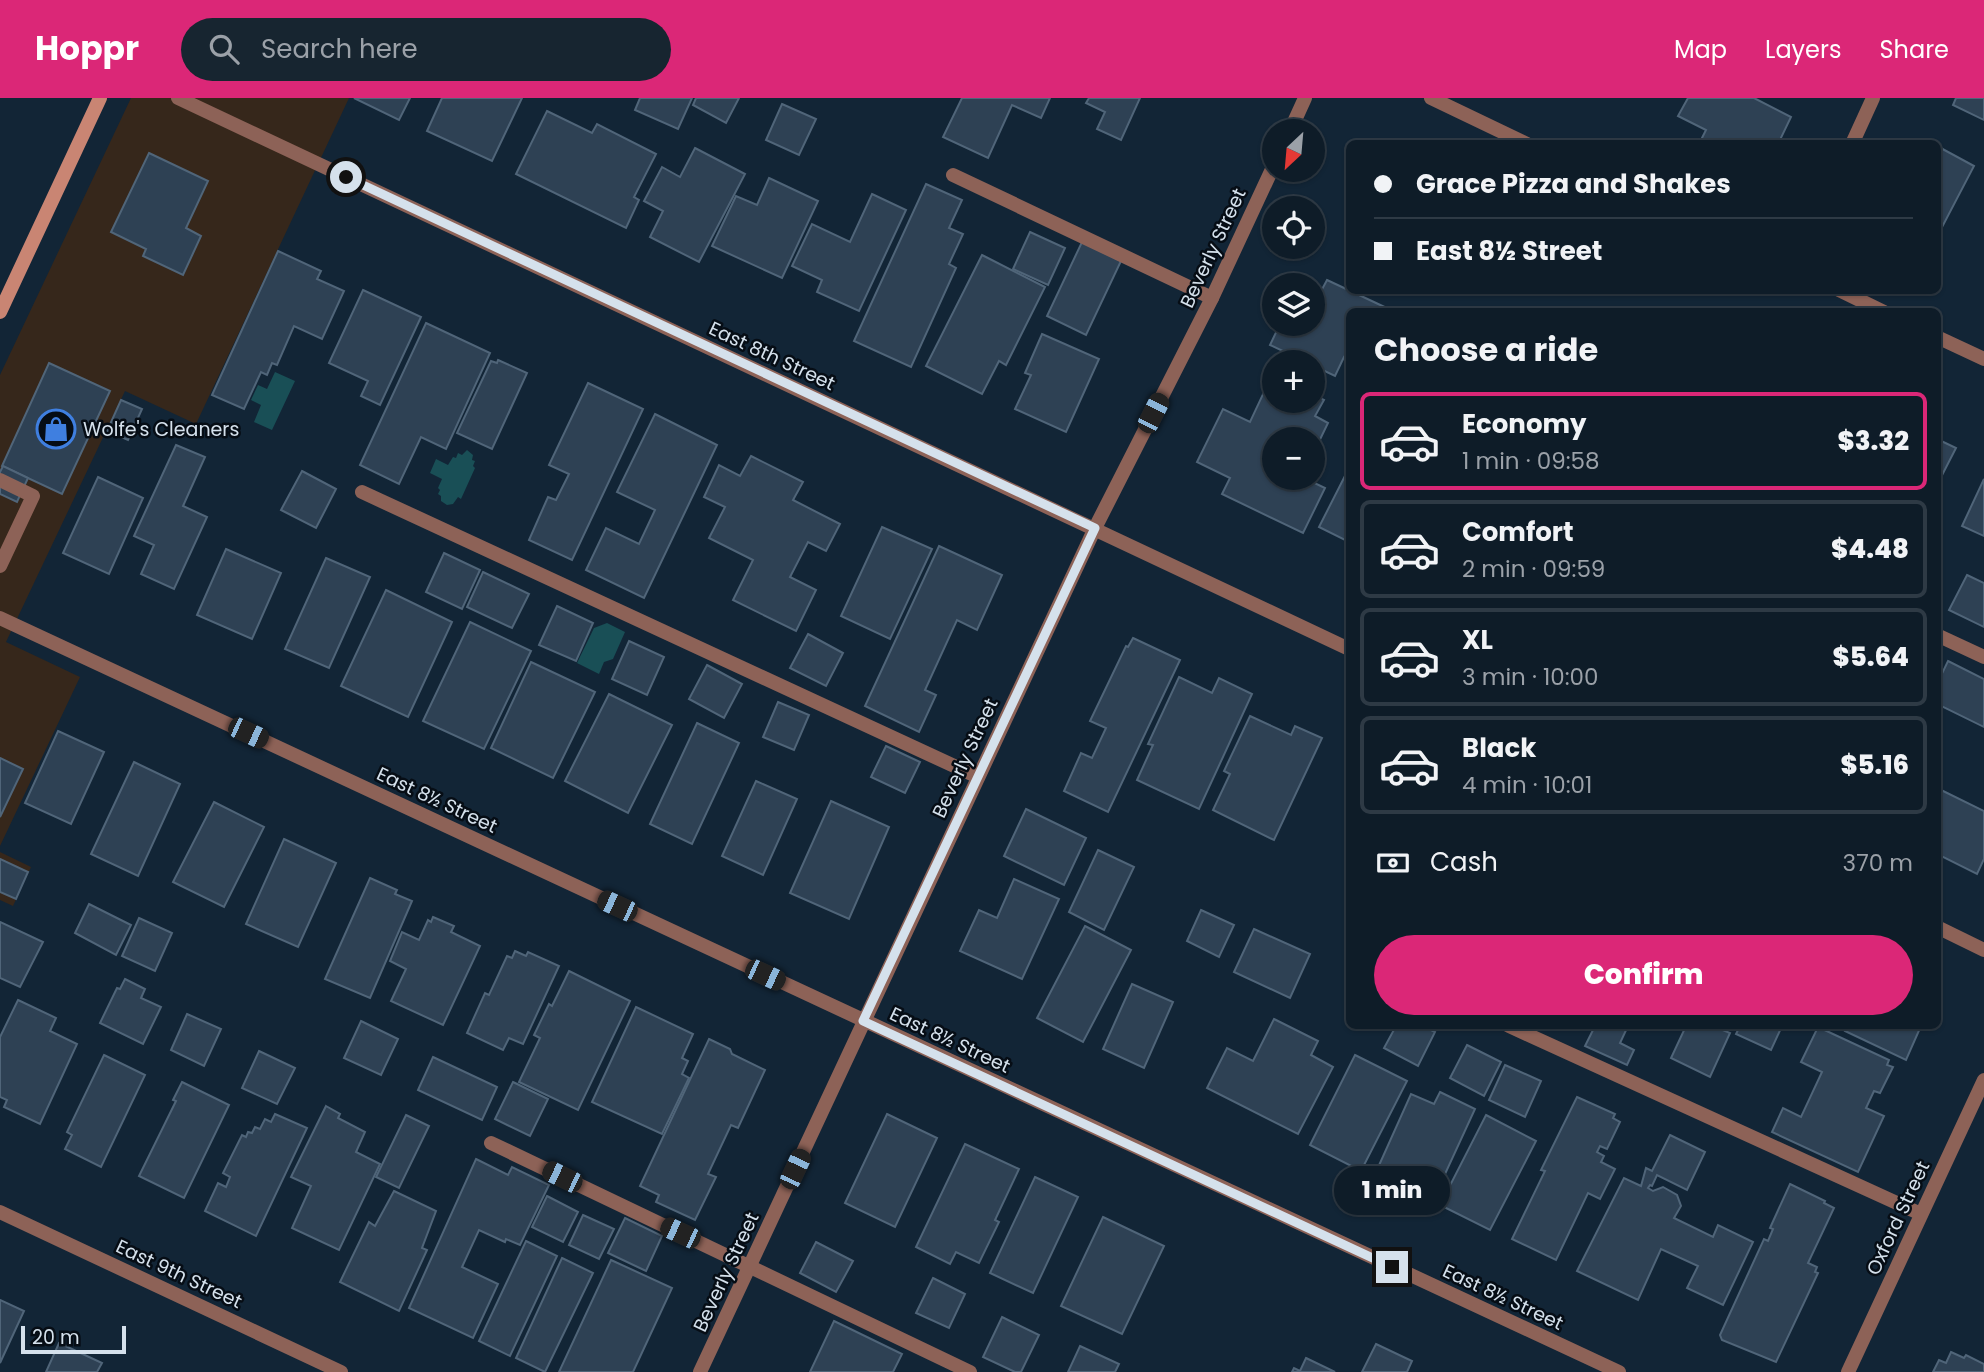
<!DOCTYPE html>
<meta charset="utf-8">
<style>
:root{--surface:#0e1c28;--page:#172530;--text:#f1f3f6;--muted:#9ba1a8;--line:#2e3a45;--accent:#db2777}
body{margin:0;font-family:Poppins,sans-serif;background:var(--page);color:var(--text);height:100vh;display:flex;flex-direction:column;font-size:26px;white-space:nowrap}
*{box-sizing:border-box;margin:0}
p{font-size:23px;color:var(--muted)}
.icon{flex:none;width:38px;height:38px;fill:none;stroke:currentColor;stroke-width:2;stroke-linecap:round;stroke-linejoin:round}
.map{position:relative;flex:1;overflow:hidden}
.drawer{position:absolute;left:1346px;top:210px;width:595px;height:721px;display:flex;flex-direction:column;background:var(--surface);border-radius:10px;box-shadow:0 2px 5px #0004,0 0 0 2px var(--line)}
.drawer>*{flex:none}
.hud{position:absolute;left:1346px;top:42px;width:595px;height:154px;border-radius:10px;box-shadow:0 2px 5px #0004,0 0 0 2px var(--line);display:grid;align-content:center;height:154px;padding:0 28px;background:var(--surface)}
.needle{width:46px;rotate:206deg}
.tools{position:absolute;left:1262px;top:21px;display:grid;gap:14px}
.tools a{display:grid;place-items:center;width:63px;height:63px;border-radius:50%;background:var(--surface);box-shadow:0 2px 5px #0004,0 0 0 2px var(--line);font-size:35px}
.scale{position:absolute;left:21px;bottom:18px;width:105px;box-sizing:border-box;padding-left:7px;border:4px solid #d5e1ec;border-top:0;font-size:19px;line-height:24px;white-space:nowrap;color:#d5e1ec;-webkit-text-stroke:5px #060d15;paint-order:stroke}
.end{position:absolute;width:32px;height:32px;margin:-16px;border:9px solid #d5e1ec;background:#111;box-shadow:0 0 0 4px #111}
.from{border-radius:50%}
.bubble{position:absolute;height:49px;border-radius:24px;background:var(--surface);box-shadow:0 2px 5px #0004,0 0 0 2px var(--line);font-size:23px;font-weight:800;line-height:49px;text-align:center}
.car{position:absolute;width:21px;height:42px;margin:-21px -10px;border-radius:9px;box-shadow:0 0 5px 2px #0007;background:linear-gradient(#222 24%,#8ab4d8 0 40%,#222 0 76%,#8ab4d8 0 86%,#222 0)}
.hud b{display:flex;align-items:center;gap:24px;height:66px;font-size:26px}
.hud b+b{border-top:2px solid var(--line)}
.hud i{width:18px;height:18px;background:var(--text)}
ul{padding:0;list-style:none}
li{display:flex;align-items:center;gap:21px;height:98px;margin:0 14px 10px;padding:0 14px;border:4px solid var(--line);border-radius:10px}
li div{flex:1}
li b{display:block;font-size:26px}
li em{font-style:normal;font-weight:800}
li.on{border-color:var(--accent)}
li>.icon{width:63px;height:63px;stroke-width:1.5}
h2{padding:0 28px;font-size:32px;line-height:84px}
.pay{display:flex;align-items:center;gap:18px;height:77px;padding:0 28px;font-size:26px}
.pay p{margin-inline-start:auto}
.primary-button{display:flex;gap:14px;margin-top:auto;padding:14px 28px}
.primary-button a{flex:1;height:80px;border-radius:42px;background:var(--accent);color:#fff;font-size:28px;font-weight:800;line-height:80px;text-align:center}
header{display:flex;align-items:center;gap:42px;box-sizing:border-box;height:98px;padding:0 35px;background:var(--accent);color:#fff}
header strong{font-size:33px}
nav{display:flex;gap:38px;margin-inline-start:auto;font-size:24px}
.search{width:490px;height:63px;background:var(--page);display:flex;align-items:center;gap:18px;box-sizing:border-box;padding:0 24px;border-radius:38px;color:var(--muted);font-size:26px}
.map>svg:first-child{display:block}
.commercial{fill:#36271b}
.water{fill:#194f56}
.building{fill:#2e4154;stroke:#506579;stroke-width:2}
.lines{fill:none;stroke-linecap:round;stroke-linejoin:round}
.service{stroke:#8d6257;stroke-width:14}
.minor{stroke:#8d6257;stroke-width:14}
.secondary{stroke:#c98573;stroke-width:14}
.route{stroke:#d5e1ec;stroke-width:9}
.labels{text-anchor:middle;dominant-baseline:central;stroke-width:5;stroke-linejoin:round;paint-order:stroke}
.street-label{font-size:19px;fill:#d5e1ec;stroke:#060d15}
.poi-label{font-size:19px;fill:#d5e1ec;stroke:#060d15;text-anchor:start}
</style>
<header>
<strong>Hoppr</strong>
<div class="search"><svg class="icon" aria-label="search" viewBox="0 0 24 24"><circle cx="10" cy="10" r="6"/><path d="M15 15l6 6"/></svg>Search here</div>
<nav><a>Map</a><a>Layers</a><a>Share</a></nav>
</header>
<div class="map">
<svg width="1984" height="1274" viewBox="0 0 1984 1274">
<rect width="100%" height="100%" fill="#122536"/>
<!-- commercial -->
<g class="commercial">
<path d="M131 0H349L196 326 125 293 6 544 80 579 0 748V277Z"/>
<path d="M0 754 31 769 13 808 0 802Z"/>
</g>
<!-- water -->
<g class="water">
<path d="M275 274 295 283 272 332 254 324 261 307 251 302 258 287 267 291Z"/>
<path d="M467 352 473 357 472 362 475 363 473 368 475 370 461 401 458 399 453 406 447 407 441 403V398L438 396 440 392 438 390 442 381 430 375 436 361 448 367 453 359 456 360 458 355 462 357Z"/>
<path d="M607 525 625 534 613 561 604 564 599 576 577 565 594 530Z"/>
</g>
<!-- building -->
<g class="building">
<path d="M354 0H410L399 22Z"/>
<path d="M442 0H522L492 63 427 33Z"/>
<path d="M640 0H692L678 31 635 12Z"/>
<path d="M696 0H739L726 25 693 7Z"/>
<path d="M962 0H1050L1041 20 1012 7 988 60 943 39Z"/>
<path d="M1089 0H1140L1121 42 1097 31 1105 14 1086 5Z"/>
<path d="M1688 0H1754L1791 19 1778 46H1703L1700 44 1706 32 1678 18Z"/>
<path d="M1956 0H1984V22L1953 7Z"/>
<path d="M782 6 816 21 799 57 766 42Z"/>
<path d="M547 13 592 35 597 26 656 56 634 99 639 102 626 130 516 76Z"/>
<path d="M1937 48 1974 68 1939 135 1937 134Z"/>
<path d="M695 50 745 76 699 164 650 139 663 113 644 103 662 69 680 79Z"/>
<path d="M149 55 208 83 186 130 201 138 183 177 143 158 146 151 111 134Z"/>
<path d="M769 80 818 103 782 180 712 148 736 98 757 107Z"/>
<path d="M926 86 962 102 949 130 963 136 949 166 956 170 911 269 854 243Z"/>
<path d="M872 96 906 112 859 213 817 194 822 182 792 168 812 126 850 144Z"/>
<path d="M1030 134 1065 150 1048 187 1013 171Z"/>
<path d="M1082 144 1121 163 1086 237 1047 218Z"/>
<path d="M278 153 321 173 317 181 344 193 322 241 294 228 277 267 272 265 267 277 261 274 244 311 212 297Z"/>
<path d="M982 157 1045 189 1006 267 999 263 982 296 926 268Z"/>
<path d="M1327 182 1391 212 1349 214V262L1344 259 1335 278 1312 267V264H1306L1270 247 1280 226H1312V210Z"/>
<path d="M363 192 421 219 380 307 361 298 368 283 329 265Z"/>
<path d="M426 225 490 255 446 351 421 339 399 386 360 367Z"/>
<path d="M1042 236 1099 261 1066 334 1015 311 1031 277 1025 275Z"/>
<path d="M498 262 527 275 492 351 457 335 491 263 497 265Z"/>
<path d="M49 265 110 293 62 396 2 368Z"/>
<path d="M1272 277 1274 303H1312V296L1324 302 1315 318 1328 325 1312 358V341H1274V380H1304L1325 390 1303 435 1222 396 1230 380 1197 364 1223 311 1250 324Z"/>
<path d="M588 285 643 311 572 462 529 442 548 399 556 402 569 376 549 367Z"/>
<path d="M121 302 142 311 128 342 107 333Z"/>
<path d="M655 316 717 347 644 500 586 472 606 430 639 446 655 412 617 394Z"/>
<path d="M1937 341 1956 350 1937 387Z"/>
<path d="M176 347 205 359 183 408 207 419 174 491 141 476 154 447 134 438Z"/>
<path d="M751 358 803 384 793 402 840 426 826 453 808 444 790 479 816 492 796 533 733 502 753 462 709 440 725 409 704 399 719 367 740 378Z"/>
<path d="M3 368 28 380 17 404 0 396V374Z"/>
<path d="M1349 370V444L1319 429Z"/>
<path d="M302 373 336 391 316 430 281 412Z"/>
<path d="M98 379 143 400 109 476 63 455Z"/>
<path d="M1984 381V438L1962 428Z"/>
<path d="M882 429 932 451 890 541 841 518Z"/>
<path d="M939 448 1002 477 977 532 957 522 925 592 936 597 919 634 865 608Z"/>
<path d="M226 451 281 475 252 541 197 517Z"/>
<path d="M444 455 480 472 462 511 426 494Z"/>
<path d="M326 460 370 479 329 570 285 551Z"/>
<path d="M483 474 529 496 512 530 467 509Z"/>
<path d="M1967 477 1984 485V529L1949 512Z"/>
<path d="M386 492 452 524 408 619 341 588Z"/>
<path d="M557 508 593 525 576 563 539 547Z"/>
<path d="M470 524 531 553 484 651 423 623Z"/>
<path d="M808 536 843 555 826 588 790 570Z"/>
<path d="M1133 540 1180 562 1108 714 1064 693 1081 655 1092 660 1106 630 1090 623 1126 548 1128 549Z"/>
<path d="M629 543 664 559 647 597 612 581Z"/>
<path d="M1948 563 1984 581V629L1937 606V586Z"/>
<path d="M531 564 595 594 553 680 491 650Z"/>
<path d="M707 567 742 586 724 620 689 601Z"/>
<path d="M1179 579 1212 595 1219 580 1252 596 1199 711 1137 682 1153 647 1148 646Z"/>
<path d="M609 596 672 627 628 715 565 683Z"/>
<path d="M778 604 809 617 794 652 763 639Z"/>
<path d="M1250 618 1291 637 1295 628 1322 640 1274 742 1213 712 1230 676 1224 673Z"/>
<path d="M697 625 739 645 692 746 650 726Z"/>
<path d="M58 633 104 654 71 726 25 705Z"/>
<path d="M886 648 920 664 905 695 871 679Z"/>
<path d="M0 660 23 671 0 719Z"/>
<path d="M134 664 180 686 138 778 91 756Z"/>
<path d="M756 683 797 701 763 777 722 758Z"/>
<path d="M1937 690 1984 713V761L1977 776 1937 756Z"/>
<path d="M831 703 889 729 849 821 790 795Z"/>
<path d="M214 704 264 729 224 809 173 784Z"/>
<path d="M1026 711 1086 740 1064 787 1004 758Z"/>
<path d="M284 741 336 765 298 849 246 826Z"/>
<path d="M1098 752 1134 769 1104 832 1069 814Z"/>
<path d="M0 761 28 774 16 801 0 794Z"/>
<path d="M370 780 397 792 395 796 412 803 370 900 325 881Z"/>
<path d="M1014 781 1059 801 1022 881 960 853 979 812 997 820Z"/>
<path d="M89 806 131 827 116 857 75 835Z"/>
<path d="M1201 812 1234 827 1219 859 1187 843Z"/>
<path d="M433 819 454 828 451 834 480 848 443 927 391 903 406 871 390 863 402 834 419 842 428 822 431 824Z"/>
<path d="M139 820 172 835 155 873 122 858Z"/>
<path d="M0 824 43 844 20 889 0 880Z"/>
<path d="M1085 828 1131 852 1083 944 1037 920Z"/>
<path d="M1254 831 1310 856 1290 900 1234 874Z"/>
<path d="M515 853 526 858 528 854 559 868 523 946 509 940 503 952 467 935 485 895 489 897 507 858 512 860Z"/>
<path d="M569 873 630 903 578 1012 519 984 540 940 534 937 549 906 552 908Z"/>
<path d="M125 881 145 891 141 900 161 909 143 946 100 925 117 890 120 891Z"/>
<path d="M1132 886 1173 904 1144 970 1103 951Z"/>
<path d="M18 902 56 920 50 933 77 946 40 1026 4 1009 7 1002 0 999V939Z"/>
<path d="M636 909 693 936 682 960 688 963 682 976 689 980 662 1036 592 1004Z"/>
<path d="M187 916 221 931 204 968 171 952Z"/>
<path d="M1274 921 1318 943 1311 957 1333 969 1298 1036 1207 990 1227 950 1253 963Z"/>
<path d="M361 923 398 941 381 977 344 960Z"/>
<path d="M1396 928H1423L1435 934 1418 968 1384 950Z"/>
<path d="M1595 928H1628L1620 945 1634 952 1627 967 1585 948Z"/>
<path d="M1686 928H1713L1730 935 1710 979 1671 960Z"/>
<path d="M1740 928H1782L1771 952 1736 936Z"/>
<path d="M1848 928H1921L1906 962 1845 933Z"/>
<path d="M1818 929 1889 962 1887 967 1893 969 1880 995 1874 993 1866 1010 1884 1018 1858 1074 1772 1034 1783 1010 1801 1019 1822 974 1801 964Z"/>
<path d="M709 941 730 951 732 956 765 972 738 1030 731 1027 708 1076 716 1079 695 1122 656 1104 659 1097 640 1088Z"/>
<path d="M1467 947 1501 964 1484 998 1450 980Z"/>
<path d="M259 953 295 970 277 1006 242 990Z"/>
<path d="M104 957 145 977 101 1069 65 1051 72 1037 67 1034Z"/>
<path d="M1355 957 1407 983 1361 1073 1310 1047Z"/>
<path d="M433 959 497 989 482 1022 418 992Z"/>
<path d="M1505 967 1541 983 1525 1019 1489 1002Z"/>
<path d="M182 984 229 1007 184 1100 139 1078 176 1003 173 1002Z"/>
<path d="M513 984 548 1001 530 1038 495 1021Z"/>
<path d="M1440 994 1475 1011 1434 1100 1376 1074 1411 996 1434 1006Z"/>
<path d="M1577 999 1615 1016 1613 1020 1620 1024 1607 1051 1600 1048 1597 1054 1604 1058 1601 1064 1615 1071 1600 1101 1588 1095 1556 1162 1512 1141 1545 1073 1541 1072Z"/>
<path d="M326 1008 340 1016 338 1020 365 1034 356 1054 380 1066 339 1152 292 1130 311 1088 291 1079Z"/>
<path d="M275 1016 307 1030 256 1138 205 1113 218 1085 226 1089 230 1079 223 1075 242 1037 246 1039 248 1034 252 1035 255 1029 260 1031 265 1021 271 1024Z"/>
<path d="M887 1016 937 1040 895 1129 845 1105Z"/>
<path d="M406 1017 429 1028 399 1090 376 1079Z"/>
<path d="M1486 1017 1536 1043 1490 1132 1440 1107Z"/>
<path d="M1670 1037 1705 1054 1687 1092 1657 1077 1652 1088 1650 1087 1648 1090 1653 1093 1663 1089 1677 1097 1681 1108 1674 1120 1713 1139 1718 1127 1753 1144 1723 1207 1687 1190 1698 1168 1661 1151 1638 1202 1577 1173 1624 1080 1641 1088 1646 1070 1652 1073Z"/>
<path d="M965 1046 1019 1071 995 1122 999 1124 979 1165 956 1154 950 1166 916 1149Z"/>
<path d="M476 1061 508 1077 512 1069 549 1087 520 1147 506 1141 505 1144 479 1132 462 1169 498 1186 473 1240 409 1210Z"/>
<path d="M1035 1079 1078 1099 1033 1195 990 1175Z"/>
<path d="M1790 1086 1825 1103 1824 1105 1834 1110 1808 1165 1817 1169 1815 1174 1818 1175 1776 1264 1722 1242 1720 1237 1764 1141 1768 1143 1773 1131 1770 1130Z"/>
<path d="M394 1093 436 1113 422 1150 427 1152 399 1213 340 1184 369 1124 375 1128Z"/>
<path d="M547 1098 578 1114 563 1144 532 1129Z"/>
<path d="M583 1117 614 1131 599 1161 569 1147Z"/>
<path d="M1103 1119 1164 1148 1122 1236 1061 1208Z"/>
<path d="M625 1120 662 1138 646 1173 608 1155Z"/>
<path d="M526 1143 557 1158 510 1258 479 1243Z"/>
<path d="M816 1144 853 1163 836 1194 800 1175Z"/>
<path d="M562 1160 593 1175 545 1274 516 1260Z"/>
<path d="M611 1162 672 1190 633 1274H559Z"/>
<path d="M933 1180 965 1196 949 1230 916 1215Z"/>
<path d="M0 1202 24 1213 0 1265Z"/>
<path d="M1002 1219 1039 1237 1021 1274H1015L983 1259Z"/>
<path d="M834 1223 902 1256 893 1274H810Z"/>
<path d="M59 1245 102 1265 97 1274H46Z"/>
<path d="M1376 1246 1412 1263 1407 1274H1362Z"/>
<path d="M1080 1248 1119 1266 1115 1274H1068Z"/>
<path d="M1951 1254 1964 1260 1966 1257 1984 1266V1274H1933L1939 1262 1946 1265Z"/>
<path d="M1306 1260 1335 1274H1292L1294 1270 1300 1273Z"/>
</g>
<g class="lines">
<!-- service -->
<g class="service">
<path d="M953 77 1212 200"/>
<path d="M0 382 33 398 0 468"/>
<path d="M362 394 978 679"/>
<path d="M1939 538 1984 559"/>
<path d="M1509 928 1921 1116"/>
<path d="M491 1045 970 1274"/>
</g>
<!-- minor -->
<g class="minor">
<path d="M178 0 1349 551"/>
<path d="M1431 0 1527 46"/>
<path d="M1290 33 1305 0"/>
<path d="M1852 46 1873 0"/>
<path d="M1839 192 1884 214"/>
<path d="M1937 239 1984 261"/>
<path d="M0 520 1619 1274"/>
<path d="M1937 829 1984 852"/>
<path d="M0 1114 341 1274"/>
<path d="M700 1274 1095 430 1212 200 1274 67"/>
<path d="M1848 1274 1984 982"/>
</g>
<!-- secondary -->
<path class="secondary" d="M0 214 100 0"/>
</g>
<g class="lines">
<!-- route -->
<path class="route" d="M346 79 1095 430 863 923 1392 1169"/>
</g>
<!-- icons -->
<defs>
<symbol id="shop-ring" viewBox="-11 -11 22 22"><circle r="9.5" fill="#060d15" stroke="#3f7fe0" stroke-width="1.5"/><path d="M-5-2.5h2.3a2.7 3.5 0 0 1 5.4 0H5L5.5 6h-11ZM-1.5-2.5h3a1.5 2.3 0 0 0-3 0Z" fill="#3f7fe0"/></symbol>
</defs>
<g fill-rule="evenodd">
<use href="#shop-ring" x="34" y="309" width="44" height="44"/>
</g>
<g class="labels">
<!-- street labels -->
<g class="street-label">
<text transform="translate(1213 150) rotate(-65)">Beverly Street</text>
<text transform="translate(772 258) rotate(25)">East 8th Street</text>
<text transform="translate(965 660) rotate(-65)">Beverly Street</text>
<text transform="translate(437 702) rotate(25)">East 8½ Street</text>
<text transform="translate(950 942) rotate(25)">East 8½ Street</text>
<text transform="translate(1898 1120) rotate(-65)">Oxford Street</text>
<text transform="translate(726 1174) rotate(-65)">Beverly Street</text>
<text transform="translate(179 1176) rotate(25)">East 9th Street</text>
<text transform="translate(1503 1199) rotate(25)">East 8½ Street</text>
</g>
<!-- poi labels -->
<g class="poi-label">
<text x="83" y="331">Wolfe's Cleaners</text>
</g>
</g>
</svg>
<div class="tools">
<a><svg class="needle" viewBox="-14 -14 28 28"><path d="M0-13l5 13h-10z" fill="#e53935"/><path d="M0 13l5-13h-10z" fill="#9ba1a8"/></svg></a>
<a><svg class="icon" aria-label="locate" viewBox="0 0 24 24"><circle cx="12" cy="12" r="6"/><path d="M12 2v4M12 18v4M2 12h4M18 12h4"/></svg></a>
<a><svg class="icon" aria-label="layers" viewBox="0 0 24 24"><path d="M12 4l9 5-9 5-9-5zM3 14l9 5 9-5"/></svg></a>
<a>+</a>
<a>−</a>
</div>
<div class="scale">20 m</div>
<i class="end from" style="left:346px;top:79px"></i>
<i class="end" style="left:1392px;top:1169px"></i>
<div class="bubble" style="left:1334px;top:1068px;width:116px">1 min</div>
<i class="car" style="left:1153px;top:315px;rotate:27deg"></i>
<i class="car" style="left:248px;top:635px;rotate:115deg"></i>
<i class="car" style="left:617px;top:808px;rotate:295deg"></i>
<i class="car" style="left:765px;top:877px;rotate:115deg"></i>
<i class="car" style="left:795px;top:1071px;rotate:25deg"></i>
<i class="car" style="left:562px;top:1079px;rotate:296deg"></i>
<i class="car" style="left:680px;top:1135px;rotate:295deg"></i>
<div class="hud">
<b><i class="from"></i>Grace Pizza and Shakes</b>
<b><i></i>East 8½ Street</b>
</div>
<section class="drawer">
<h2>Choose a ride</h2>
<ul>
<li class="on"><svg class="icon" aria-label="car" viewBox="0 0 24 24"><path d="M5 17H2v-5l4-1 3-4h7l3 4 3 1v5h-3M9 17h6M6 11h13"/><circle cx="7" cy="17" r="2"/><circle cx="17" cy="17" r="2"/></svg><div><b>Economy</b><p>1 min · 09:58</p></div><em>$3.32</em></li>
<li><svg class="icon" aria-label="car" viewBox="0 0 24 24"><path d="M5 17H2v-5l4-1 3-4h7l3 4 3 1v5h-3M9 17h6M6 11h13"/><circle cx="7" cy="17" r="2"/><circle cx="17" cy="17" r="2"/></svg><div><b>Comfort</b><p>2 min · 09:59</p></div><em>$4.48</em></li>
<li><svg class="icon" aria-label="car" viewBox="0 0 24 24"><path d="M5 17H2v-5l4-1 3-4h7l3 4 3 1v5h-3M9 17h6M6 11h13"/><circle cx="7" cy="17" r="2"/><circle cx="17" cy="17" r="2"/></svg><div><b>XL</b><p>3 min · 10:00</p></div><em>$5.64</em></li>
<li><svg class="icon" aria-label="car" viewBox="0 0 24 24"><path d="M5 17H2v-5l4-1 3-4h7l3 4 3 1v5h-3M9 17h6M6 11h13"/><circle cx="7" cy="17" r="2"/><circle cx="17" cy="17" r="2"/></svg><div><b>Black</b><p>4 min · 10:01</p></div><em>$5.16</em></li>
</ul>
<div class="pay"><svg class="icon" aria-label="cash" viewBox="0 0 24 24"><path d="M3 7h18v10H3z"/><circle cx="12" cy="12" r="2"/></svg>Cash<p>370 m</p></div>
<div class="primary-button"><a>Confirm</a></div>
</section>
</div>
